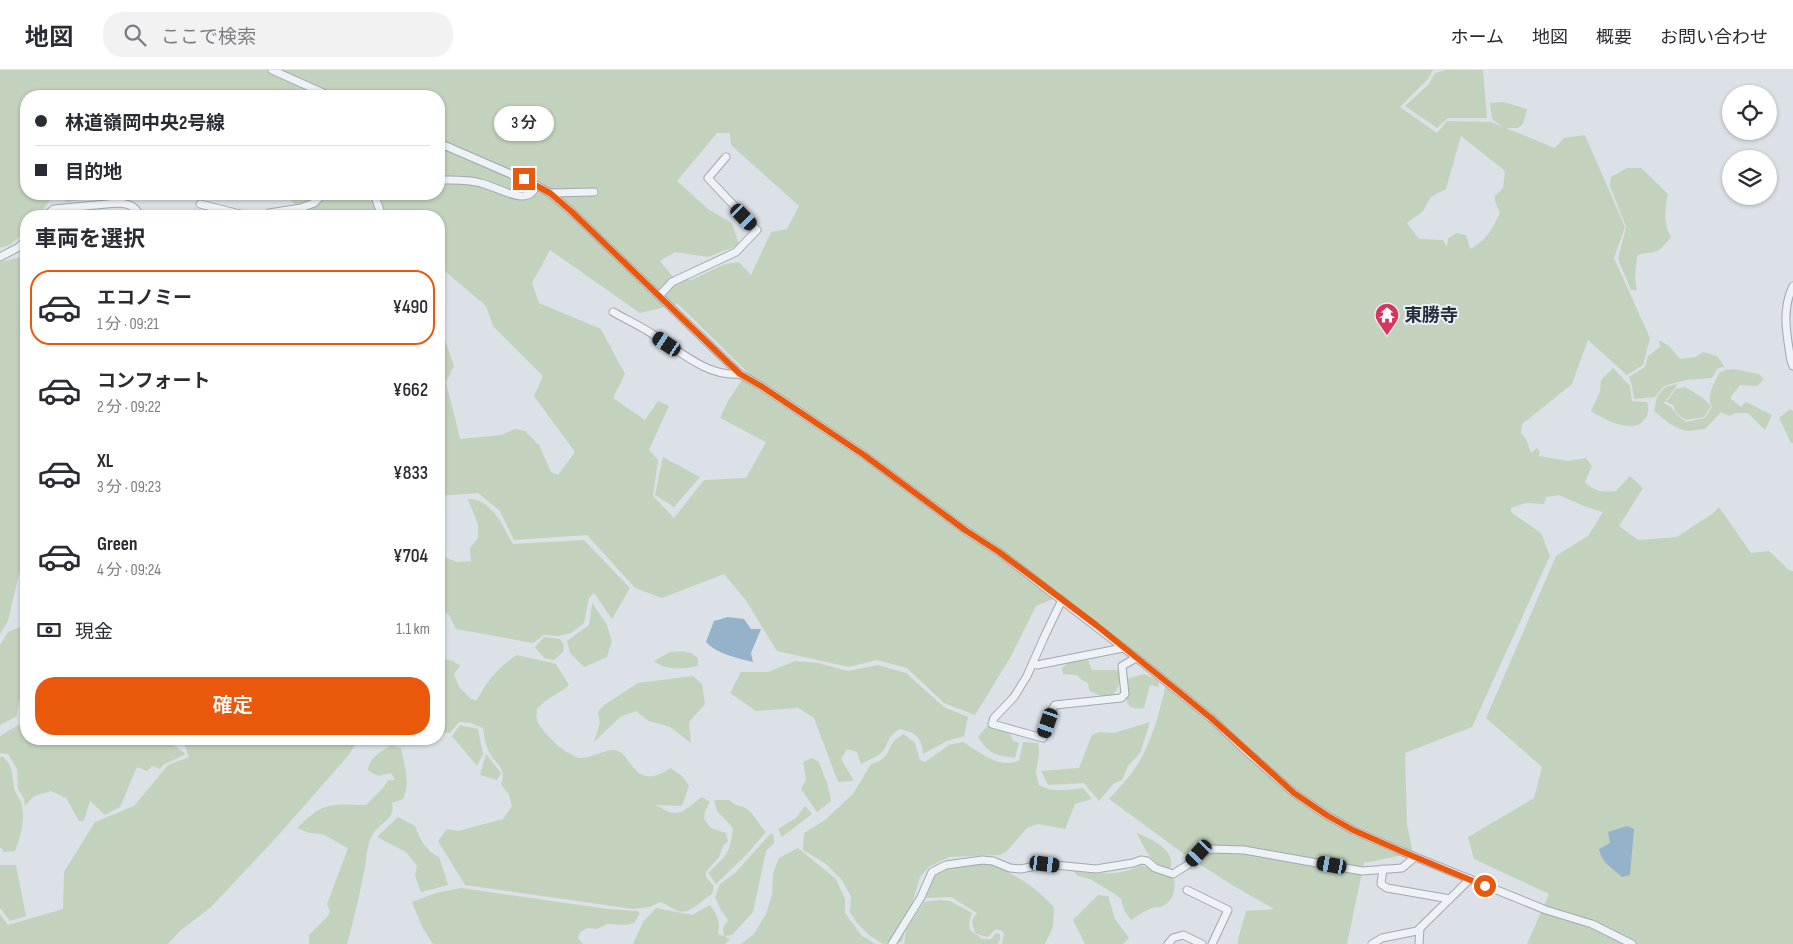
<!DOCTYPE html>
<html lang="ja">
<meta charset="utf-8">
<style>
:root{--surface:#fff;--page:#f2f2f3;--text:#2b2b33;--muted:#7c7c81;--line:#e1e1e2;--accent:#ea580c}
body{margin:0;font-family:"Sofia Sans Condensed","Noto Sans JP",sans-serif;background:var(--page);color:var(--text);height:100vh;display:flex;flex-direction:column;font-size:19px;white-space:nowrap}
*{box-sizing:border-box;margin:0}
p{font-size:16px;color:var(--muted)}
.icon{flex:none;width:28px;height:28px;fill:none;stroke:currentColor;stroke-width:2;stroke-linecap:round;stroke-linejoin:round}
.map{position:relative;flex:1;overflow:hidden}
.panel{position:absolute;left:20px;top:140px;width:425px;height:535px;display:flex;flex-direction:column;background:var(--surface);border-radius:20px;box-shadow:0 1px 4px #0004}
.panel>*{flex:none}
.guide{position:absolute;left:20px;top:20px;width:425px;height:110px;border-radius:20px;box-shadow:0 1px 4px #0004;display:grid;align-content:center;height:110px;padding:0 15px;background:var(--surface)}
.controls{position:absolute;left:1722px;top:15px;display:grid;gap:10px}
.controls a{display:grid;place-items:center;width:55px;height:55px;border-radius:50%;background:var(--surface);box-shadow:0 1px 4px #0004;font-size:25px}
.end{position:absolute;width:22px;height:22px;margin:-11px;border:6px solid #ea580c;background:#fff;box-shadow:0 0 0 2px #fff}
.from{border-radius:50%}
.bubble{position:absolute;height:35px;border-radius:18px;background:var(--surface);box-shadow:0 1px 4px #0004;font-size:16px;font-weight:600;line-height:35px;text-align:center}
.car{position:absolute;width:15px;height:30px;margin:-15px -8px;border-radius:6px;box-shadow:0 0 4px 1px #0007;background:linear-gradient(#222 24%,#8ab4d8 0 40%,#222 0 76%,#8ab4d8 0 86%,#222 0)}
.guide b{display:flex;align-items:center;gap:18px;height:48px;font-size:19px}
.guide b+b{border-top:1px solid var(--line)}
.guide i{width:12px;height:12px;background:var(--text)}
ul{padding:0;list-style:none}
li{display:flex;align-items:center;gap:15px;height:75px;margin:0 10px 8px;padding:0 5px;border:2px solid transparent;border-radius:20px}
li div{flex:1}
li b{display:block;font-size:19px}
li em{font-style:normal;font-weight:600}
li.on{border-color:var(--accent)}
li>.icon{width:45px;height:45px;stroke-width:1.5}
h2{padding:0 15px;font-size:22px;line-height:60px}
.pay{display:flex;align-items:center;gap:12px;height:55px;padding:0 15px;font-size:19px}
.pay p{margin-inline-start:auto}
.button{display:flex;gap:10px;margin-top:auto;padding:10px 15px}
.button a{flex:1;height:58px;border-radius:20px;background:var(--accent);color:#fff;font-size:20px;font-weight:600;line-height:58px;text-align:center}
header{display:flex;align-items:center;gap:30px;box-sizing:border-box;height:70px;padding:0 25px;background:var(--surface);border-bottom:1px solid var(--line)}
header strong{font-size:24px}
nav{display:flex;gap:28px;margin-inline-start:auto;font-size:18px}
.search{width:350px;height:45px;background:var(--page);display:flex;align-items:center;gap:12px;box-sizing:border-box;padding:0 18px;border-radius:20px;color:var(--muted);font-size:19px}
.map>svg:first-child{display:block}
.green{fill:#c3d2bc;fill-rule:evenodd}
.water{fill:#94b3ca}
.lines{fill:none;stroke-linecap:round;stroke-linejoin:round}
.street-casing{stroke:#a1a8b1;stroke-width:9}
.street{stroke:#eef1f5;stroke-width:7}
.route{stroke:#ea580c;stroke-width:6}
.labels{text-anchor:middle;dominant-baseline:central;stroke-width:4;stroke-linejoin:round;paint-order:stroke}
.poi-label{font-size:18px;font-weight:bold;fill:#25303e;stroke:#ebf0f5;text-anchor:start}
</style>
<header>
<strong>地図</strong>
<div class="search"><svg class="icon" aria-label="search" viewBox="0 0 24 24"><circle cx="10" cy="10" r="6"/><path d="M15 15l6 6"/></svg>ここで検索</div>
<nav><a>ホーム</a><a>地図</a><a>概要</a><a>お問い合わせ</a></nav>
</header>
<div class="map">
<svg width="1793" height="874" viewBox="0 0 1793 874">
<rect width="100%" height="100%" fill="#dce1e7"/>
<!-- green -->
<g class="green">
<path d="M0 0H1433L1428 9 1400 37 1437 63 1447 51 1491 52 1503 57 1492 49 1490 33 1504 32 1527 39 1523 54 1518 58H1506L1555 78 1564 68 1585 65 1625 157 1614 188 1650 268 1643 295 1627 305 1588 270 1572 314 1522 354 1521 363 1526 369 1531 383 1537 378 1540 381 1539 386 1568 391 1586 388 1592 396 1585 412C1593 421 1604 423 1616 421L1630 406 1643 418 1619 456 1638 470 1677 467 1712 444 1719 437 1751 483 1769 481 1789 500 1793 501V874H1527L1549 824 1474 789 1468 767 1534 728 1542 697 1486 648 1556 486 1588 466 1603 442 1586 437 1559 425 1546 427 1544 434 1526 433 1511 438V442L1541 463 1550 486 1472 657 1405 683 1407 755 1413 783 1364 793 1347 874H1239L1237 873 1246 841 1274 839 1232 815 1184 784 1109 729C1121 716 1135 701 1143 685 1155 662 1161 635 1167 610L1060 526 1036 536 1010 588 975 645 944 633 907 598 877 590 849 597 777 581 745 529 724 504 662 528 635 518 587 465 514 470 500 441 478 423 439 426V265L446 273 454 296 446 312 460 369 501 365 515 359 525 361 539 375 551 402 558 405 575 382 534 326 543 306 493 256 486 236 439 196V146H310L285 126 277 124H439V26H26V124H54L39 146H26V161L10 175 0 178ZM717 63H730L731 75 799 136 787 159 771 162 751 205 739 192 725 194 691 210 672 206 660 191 675 182 708 187 739 175 732 153 708 139 677 111ZM1461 66 1505 101 1503 118 1495 126V131L1500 143C1492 159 1487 170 1470 179L1466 165 1457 163 1448 168 1447 177 1443 170 1419 169 1407 153 1423 141 1431 127 1446 119ZM550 180 640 243 678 234 747 302 728 331 720 348 766 372 746 408 704 410 674 448 653 426 658 390 649 380 669 336 658 331 645 350 613 328 625 304 601 259 539 233 532 213Z"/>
<path d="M1446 0H1483L1487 48H1448L1437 58 1405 36 1428 15 1435 3Z"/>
<path d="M1627 98H1641L1668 124C1665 139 1663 154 1671 167 1665 174 1660 182 1650 183 1644 183 1642 183 1637 186L1635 208 1637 220H1631L1618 189 1626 157 1610 116 1611 107Z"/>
<path d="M67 124H127L129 125 65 132Z"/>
<path d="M26 186V504H19L8 551 0 564V192Z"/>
<path d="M1659 270 1669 276 1680 289 1695 287 1704 282 1717 286 1725 297 1718 298 1712 308 1686 310 1664 316 1655 327 1634 329 1632 316 1629 307 1645 297 1648 286 1660 277Z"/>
<path d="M1613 298 1630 316 1632 331 1647 332C1649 339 1649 345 1644 350 1633 365 1603 349 1591 341L1600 322 1601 310Z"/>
<path d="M1734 299 1759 304 1764 309 1757 316 1740 315 1730 328 1741 337 1746 332 1772 345 1765 360 1748 343H1736L1729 346 1721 342 1705 359C1699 359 1695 361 1689 361 1675 360 1664 349 1654 341L1657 327 1665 317 1678 314 1664 333 1671 337 1676 344 1686 352 1705 348 1712 337C1706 324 1714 315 1719 303L1725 300Z"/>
<path d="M1685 317 1703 328 1711 336 1704 347 1686 350 1676 343 1673 335 1666 332 1676 319Z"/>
<path d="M1790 339 1793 341V373H1791L1779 348Z"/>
<path d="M663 387 700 407 674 437 655 425Z"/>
<path d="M468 429C492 429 503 456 513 474L584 470 630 518 612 549 594 523 589 528 584 553 571 563 558 566 544 565 533 573 456 559 449 545 439 538V527L445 487 457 492 471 491 470 478 478 468V455Z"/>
<path d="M592 533 606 553 612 571 607 587 584 597 570 583 567 571 589 555Z"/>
<path d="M24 555H26V631L19 630 17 646 0 655V575L8 562Z"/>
<path d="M544 567 560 569 564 575 563 582 554 590 544 588 535 577Z"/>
<path d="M682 581 691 583 698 588V596C683 599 666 601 654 591L670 582Z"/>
<path d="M517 585 556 594 569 615C559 624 546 628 537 639 537 642 536 647 537 650 542 663 567 686 580 688 589 689 606 679 614 680 633 681 631 724 671 698L682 706 689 716 682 736 655 735C661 737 668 743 674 743 684 744 694 732 702 727L710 732 705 741 704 749 711 758 726 763 728 771 723 776 719 787 706 802V807L714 816 712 824C702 830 690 845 678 841 671 838 666 834 660 832L650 837 633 839 465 815 438 771 447 759 458 761 503 749 512 736 509 725 501 714C507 697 496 695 489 682 485 674 484 666 483 658L471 653 459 652 450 663H439V588L453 591 460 596 454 604 459 617 471 629 477 630C487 611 498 597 517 585Z"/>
<path d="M1088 590 1092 600H1120C1120 611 1120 617 1112 626L1103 627 1090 621 1087 612 1082 610 1077 605 1063 604 1062 598 1068 593Z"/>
<path d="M795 591 818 593 848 601 878 595 906 603 944 637 968 647 964 666 947 671 923 684C922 667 915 662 899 659L890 667 885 678 879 685 861 694 857 682 847 679 841 689 854 711 838 712 814 648 798 638 756 641 730 623 741 602H768Z"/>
<path d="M1144 604 1158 610 1159 617 1150 615 1144 638C1122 642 1126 625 1127 609Z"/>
<path d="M693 606 702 614 705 634 689 652 691 673 670 657 649 651 636 641 620 647 594 672 600 653 598 642 604 635 638 613Z"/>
<path d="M1150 652 1140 683 1128 696 1122 710 1113 714 1099 731 1084 713 1048 715 1041 701 1079 698 1092 665 1100 662 1114 663Z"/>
<path d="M20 654 26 656V669H158L169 672 185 683 184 685 163 695 160 699 152 696 147 701 137 697 120 737 105 745 90 731 84 751H79L66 728 51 721 34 726 25 736 24 729 18 719 17 699 8 684 0 683V666Z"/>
<path d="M460 655 478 659 483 684 477 696 452 666Z"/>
<path d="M987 656 1009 662 1013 671 1019 673 1015 688C995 685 990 685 978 667Z"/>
<path d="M904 664 915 673 920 690 925 692 949 675 963 672C981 682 997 699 1019 691L1023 672 1038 673C1041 684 1037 692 1036 702 1036 706 1038 711 1039 715 1053 723 1068 720 1083 718L1092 729 1075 734 1065 759 1038 754 1027 758 1007 781 1000 785 949 787 929 797 920 807 912 834 911 847 905 859 902 872 883 874 869 865 857 853 850 842 851 826 841 809 826 794 803 780 804 763 825 750 853 724 871 694C895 688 883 674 904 664Z"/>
<path d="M182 669H359L348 686 274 770 211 837 180 861 168 874H0V844L8 855 63 839 64 802 95 752 134 736 168 695 189 687Z"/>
<path d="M392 675 401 678C404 694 411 714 403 729L392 733C396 750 380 752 373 764 366 775 367 789 364 802 359 826 354 850 347 874H309V865L327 847 330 842 327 834 348 778 322 764 309 763 297 758C324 731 330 734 366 735L383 718 388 710H395L391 703 379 706 368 701C368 689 382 680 392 675Z"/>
<path d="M486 684 501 703 497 710 480 705Z"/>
<path d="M2 686C13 695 12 705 14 718 15 723 19 727 21 732 26 749 21 765 15 781L4 782 0 777V688Z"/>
<path d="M812 688 819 692 828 716 831 731 817 742 801 719 806 710 803 692Z"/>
<path d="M714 730H729C735 736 741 735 747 739 755 745 759 755 766 762L747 784 716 814 708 803C726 786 730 784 733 758L717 741Z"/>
<path d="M805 736 812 744 782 767 778 759 796 748Z"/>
<path d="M398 747 415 756C419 768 427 782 439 787L448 815 421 822 415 806 417 796 406 782 377 767Z"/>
<path d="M1136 762C1151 770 1175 778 1171 798 1152 798 1144 776 1136 762Z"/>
<path d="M771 763 774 766V773L766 781 753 842 732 865 724 866 730 869 725 874H633L643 852 656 838 692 845 710 835C717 844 721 853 718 864L724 866 723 858 728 850 721 840 715 827 720 814 736 802Z"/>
<path d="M798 778 836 809 845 829V843L862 866 876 874H741L754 864 766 844 772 825 773 803 779 788Z"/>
<path d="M986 793C1012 802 1035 816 1054 837L1053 857 1045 874H1002L1004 864 1002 861 996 859 988 867 976 864C972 855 970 850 977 843L951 827 926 828C928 821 929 810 934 805 944 794 972 796 986 793Z"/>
<path d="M0 795H16L26 846 10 851 0 838Z"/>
<path d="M1141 795 1174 808C1176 820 1173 833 1160 837 1157 837 1154 837 1152 838 1145 840 1138 846 1131 850L1124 840 1121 829 1113 823 1090 809 1078 806 1073 801C1095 804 1122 806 1141 795Z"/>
<path d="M461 818 608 839 636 841 640 843 634 853 626 855 607 854 597 859 588 858 580 862 578 868 583 874H433L422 857 412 832 436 823Z"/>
<path d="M1098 825 1108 826 1115 849 1129 868 1123 874H1085L1073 850Z"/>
<path d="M939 830 950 831 972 843 969 853 970 860 982 869H991L996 863 1000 864V869L998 874H904L906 860 924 832Z"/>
</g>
<!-- water -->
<g class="water">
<path d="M728 547 744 549 751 559H761L751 583 753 592C737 588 717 584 706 572L714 551Z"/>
<path d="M1627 756 1634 759 1630 805 1622 807C1613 799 1601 792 1599 779L1610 773 1608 762Z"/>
</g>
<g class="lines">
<defs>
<g id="street">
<path d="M272 0 330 26"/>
<path d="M439 73 536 115 550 123 572 142 740 304 761 316 864 385 965 460 999 482 1143 593 1211 648 1244 679 1294 723 1328 746 1353 760 1403 782 1546 840 1592 854 1632 874"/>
<path d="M439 110C453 110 467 109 481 113 493 116 510 126 522 126 529 126 534 122 536 115"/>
<path d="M550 123 594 122"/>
<path d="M374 124 382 146"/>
<path d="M200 134 248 146"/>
<path d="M45 146 54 139 117 133C128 133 136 136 140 146"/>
<path d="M266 146 269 143 301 138 314 133 323 124"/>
<path d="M0 187 19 177 26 170"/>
<path d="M1793 216C1781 241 1787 265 1791 291L1793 296"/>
<path d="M659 226 672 212 736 182 757 160 708 108 726 87"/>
<path d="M613 242C627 250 641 256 654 265 680 281 707 307 740 304"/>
<path d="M1062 530 1046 563 1027 606 1014 627 994 648 992 654 1043 668 1051 641 1055 635 1121 628 1125 624 1122 596 1136 588"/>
<path d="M1033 593 1037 595 1123 578"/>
<path d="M1383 799 1381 814 1387 818 1450 829"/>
<path d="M1187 820 1228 840 1212 874"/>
<path d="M892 874 921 827 932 802 946 795 982 790 993 791 1010 798 1021 799 1045 794 1096 799 1133 793 1141 790 1147 791 1155 798 1173 804 1189 794 1199 783 1212 779 1244 780 1362 801 1402 798 1415 787"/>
<path d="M1168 874 1173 868 1183 865 1202 874"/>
<path d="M1372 874 1382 868 1417 861 1470 809"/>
<path d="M1419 874 1420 858"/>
</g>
</defs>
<!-- street casing -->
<use href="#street" class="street-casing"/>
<!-- street -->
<use href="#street" class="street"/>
</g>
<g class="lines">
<!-- route -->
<path class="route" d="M524 109 550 123 572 142 740 304 761 316 864 385 965 460 999 482 1096 555 1173 617 1211 648 1294 723 1328 746 1353 760 1403 782 1485 816"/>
</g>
<!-- icons -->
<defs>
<symbol id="temple-pin" viewBox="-11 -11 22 30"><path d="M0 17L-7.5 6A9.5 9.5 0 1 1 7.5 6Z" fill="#d6365d" stroke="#ebf0f5"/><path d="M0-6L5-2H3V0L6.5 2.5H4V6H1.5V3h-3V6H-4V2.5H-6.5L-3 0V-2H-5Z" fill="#fff"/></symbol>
</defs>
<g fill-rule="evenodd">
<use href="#temple-pin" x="1373" y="231" width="28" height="38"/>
</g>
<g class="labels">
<!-- poi labels -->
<g class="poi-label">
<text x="1404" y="245">東勝寺</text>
</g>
</g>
</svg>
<div class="controls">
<a><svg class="icon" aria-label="locate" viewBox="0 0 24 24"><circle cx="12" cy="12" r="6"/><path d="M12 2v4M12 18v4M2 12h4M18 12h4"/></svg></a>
<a><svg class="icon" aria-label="layers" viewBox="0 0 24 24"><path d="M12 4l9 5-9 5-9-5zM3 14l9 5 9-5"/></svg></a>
</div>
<i class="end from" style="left:1485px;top:816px"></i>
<i class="end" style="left:524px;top:109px"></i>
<div class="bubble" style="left:494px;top:36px;width:60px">3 分</div>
<i class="car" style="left:744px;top:147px;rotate:136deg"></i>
<i class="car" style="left:667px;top:274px;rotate:304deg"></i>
<i class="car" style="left:1048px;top:653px;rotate:199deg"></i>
<i class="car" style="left:1199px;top:783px;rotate:223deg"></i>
<i class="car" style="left:1045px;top:794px;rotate:97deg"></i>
<i class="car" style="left:1332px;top:795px;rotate:280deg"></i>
<div class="guide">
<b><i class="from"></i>林道嶺岡中央2号線</b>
<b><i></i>目的地</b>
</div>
<section class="panel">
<h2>車両を選択</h2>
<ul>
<li class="on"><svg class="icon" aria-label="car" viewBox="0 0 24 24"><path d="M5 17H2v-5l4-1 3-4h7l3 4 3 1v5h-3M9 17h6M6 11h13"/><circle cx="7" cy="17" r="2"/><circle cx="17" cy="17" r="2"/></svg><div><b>エコノミー</b><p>1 分 · 09:21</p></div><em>¥490</em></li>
<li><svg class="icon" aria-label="car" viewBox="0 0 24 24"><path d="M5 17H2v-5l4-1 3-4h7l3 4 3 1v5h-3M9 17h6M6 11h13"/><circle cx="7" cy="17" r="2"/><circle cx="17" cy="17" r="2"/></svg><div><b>コンフォート</b><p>2 分 · 09:22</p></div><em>¥662</em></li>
<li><svg class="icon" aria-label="car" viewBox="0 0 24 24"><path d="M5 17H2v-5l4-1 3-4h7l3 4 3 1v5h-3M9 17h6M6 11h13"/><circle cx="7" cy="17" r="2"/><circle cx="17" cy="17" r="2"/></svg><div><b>XL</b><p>3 分 · 09:23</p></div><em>¥833</em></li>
<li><svg class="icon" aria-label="car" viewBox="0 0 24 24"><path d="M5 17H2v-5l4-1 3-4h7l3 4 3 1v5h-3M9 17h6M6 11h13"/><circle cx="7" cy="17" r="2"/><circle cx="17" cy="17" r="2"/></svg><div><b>Green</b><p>4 分 · 09:24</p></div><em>¥704</em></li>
</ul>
<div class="pay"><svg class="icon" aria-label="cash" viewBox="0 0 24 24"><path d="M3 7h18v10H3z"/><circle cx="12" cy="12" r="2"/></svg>現金<p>1.1 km</p></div>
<div class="button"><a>確定</a></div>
</section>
</div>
